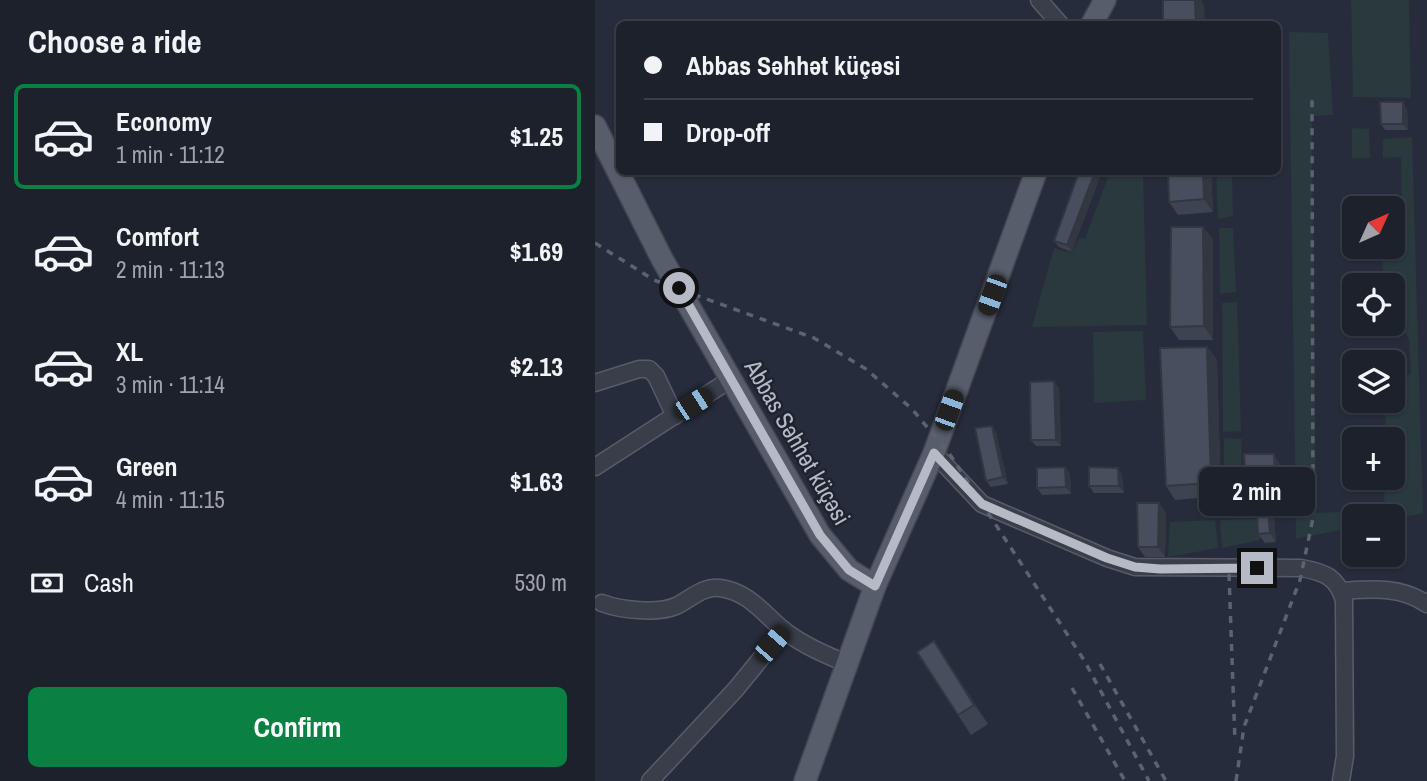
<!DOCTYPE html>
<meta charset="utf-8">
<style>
:root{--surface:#1c212c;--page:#252934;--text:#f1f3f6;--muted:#a0a3a9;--line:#3a3e48;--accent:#0b8043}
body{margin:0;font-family:"Archivo Narrow",sans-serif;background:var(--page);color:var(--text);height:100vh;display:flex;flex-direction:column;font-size:26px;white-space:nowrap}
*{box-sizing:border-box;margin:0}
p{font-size:23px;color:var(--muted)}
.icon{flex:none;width:38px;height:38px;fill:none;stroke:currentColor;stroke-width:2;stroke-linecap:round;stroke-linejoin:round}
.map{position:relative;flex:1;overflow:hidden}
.side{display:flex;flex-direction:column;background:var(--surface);width:595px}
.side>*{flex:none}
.top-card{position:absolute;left:21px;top:21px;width:665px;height:154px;border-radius:10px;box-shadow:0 2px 5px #0004,0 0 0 2px var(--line);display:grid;align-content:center;height:154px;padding:0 28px;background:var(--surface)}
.needle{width:46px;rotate:45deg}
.buttons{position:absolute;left:747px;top:196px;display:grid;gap:14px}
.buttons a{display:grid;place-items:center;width:63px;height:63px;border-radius:10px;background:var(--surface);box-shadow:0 2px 5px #0004,0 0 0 2px var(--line);font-size:35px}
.end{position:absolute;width:32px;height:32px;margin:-16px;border:9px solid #b5bac6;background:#111;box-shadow:0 0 0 4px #111}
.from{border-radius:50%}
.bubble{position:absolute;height:49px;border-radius:10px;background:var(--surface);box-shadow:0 2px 5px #0004,0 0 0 2px var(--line);font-size:23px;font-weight:700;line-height:49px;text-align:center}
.car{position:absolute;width:21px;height:42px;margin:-21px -10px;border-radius:9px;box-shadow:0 0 5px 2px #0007;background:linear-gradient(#222 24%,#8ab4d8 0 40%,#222 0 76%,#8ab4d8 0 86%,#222 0)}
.top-card b{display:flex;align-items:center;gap:24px;height:66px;font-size:26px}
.top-card b+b{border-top:2px solid var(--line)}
.top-card i{width:18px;height:18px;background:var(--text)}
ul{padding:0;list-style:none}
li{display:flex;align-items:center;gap:21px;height:105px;margin:0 14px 10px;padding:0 14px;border:4px solid transparent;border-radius:10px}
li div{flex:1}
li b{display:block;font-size:26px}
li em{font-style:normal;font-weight:700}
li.active{border-color:var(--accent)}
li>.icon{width:63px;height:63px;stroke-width:1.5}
h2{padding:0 28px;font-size:32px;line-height:84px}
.pay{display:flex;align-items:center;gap:18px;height:77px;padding:0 28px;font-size:26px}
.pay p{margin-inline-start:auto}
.cta{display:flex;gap:14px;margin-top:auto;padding:14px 28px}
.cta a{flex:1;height:80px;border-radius:10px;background:var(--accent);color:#fff;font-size:28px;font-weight:700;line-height:80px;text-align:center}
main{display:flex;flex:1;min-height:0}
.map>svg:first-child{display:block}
.green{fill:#29393d}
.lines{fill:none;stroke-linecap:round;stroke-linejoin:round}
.minor-casing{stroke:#585c69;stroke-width:19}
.major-casing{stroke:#434754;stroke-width:24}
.minor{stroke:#3a3e4b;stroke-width:16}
.major{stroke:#585d6b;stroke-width:21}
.rail{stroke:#5c6272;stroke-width:3.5;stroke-dasharray:7 7;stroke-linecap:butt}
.wall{fill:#3d4351}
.shaded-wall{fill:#323742}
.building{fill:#474e5e;stroke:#323742;stroke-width:2}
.route{stroke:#b5bac6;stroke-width:9}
.labels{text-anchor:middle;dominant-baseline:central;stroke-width:5;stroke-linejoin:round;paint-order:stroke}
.street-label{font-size:24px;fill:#b5bac6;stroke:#1f2330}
</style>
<main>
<section class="side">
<h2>Choose a ride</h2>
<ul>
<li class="active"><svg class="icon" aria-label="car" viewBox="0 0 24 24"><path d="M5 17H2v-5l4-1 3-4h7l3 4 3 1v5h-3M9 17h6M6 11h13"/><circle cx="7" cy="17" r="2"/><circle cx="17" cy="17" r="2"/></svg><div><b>Economy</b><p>1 min · 11:12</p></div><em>$1.25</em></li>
<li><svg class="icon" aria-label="car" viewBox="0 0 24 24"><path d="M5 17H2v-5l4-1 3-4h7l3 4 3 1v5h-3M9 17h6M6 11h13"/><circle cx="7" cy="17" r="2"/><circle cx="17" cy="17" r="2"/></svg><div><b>Comfort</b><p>2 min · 11:13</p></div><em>$1.69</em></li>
<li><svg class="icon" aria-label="car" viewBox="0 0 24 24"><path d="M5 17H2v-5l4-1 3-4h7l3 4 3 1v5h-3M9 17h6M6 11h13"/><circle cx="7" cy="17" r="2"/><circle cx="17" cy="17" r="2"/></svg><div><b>XL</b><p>3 min · 11:14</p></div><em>$2.13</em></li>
<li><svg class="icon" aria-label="car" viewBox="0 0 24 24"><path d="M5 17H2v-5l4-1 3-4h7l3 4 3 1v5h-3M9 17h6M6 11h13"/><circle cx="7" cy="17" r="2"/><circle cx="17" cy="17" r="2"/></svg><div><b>Green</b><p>4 min · 11:15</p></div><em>$1.63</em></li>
</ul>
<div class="pay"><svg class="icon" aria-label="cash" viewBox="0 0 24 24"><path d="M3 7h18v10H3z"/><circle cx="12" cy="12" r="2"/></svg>Cash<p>530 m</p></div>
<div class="cta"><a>Confirm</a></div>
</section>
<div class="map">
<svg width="832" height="781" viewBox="0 0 832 781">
<rect width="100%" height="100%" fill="#262c3b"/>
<!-- green -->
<g class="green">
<path d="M756 0H814L816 98 758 97Z"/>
<path d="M694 32 733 33 738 115 717 116 721 513 789 510 790 478H798V439H790L791 401H798V390L816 373 814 339 798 312V285H788L787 247H798V208H787V204L807 202 806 157 788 158V139L817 137 828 513 798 519V516H760L759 527 701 539Z"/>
<path d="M757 128 774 129 775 158H757Z"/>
<path d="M515 172H548L552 325 437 327 459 248 477 253 484 238 490 239Z"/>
<path d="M621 172H637L638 216 623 219Z"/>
<path d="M624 228H638L641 292 625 294Z"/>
<path d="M642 302 646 431 628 432 627 303Z"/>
<path d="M548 331 551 400 499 403 498 332Z"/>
<path d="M629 438 647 439 645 498 629 500Z"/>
<path d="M664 519 665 540 627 548 625 520Z"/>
<path d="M620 520 623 548 573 557 575 522Z"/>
</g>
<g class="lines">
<defs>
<g id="minor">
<path d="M444 0 465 24"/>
<path d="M0 383 44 369H54L61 376 80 416"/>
<path d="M339 453 387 504 512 558 540 567 706 568C729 572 743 577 749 601L750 756 746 781"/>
<path d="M0 467 136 379"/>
<path d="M747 591C778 589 805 586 832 604"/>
<path d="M7 603C25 610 63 614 81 606 96 599 107 586 125 588 155 592 169 615 191 632 210 646 231 655 253 664"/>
<path d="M55 781 141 689 189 630"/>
</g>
<g id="major">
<path d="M497 24 510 0"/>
<path d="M0 126 67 259 225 535 254 570 280 586"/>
<path d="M210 781 280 586 339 453 441 172"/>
</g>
</defs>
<!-- minor casing -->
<use href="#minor" class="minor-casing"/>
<!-- major casing -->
<use href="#major" class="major-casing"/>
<!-- minor -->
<use href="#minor" class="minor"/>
<!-- major -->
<use href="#major" class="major"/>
<!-- rail -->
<g class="rail">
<path d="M0 243 59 280 219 338 271 369 317 409 356 456 489 660 554 781"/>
<path d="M634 574 640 742"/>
<path d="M505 664 571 781"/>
<path d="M477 688 530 781"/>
<path d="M641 781 649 727 705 580 718 518 717 100"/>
</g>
</g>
<!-- wall -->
<g class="wall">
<path d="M812 109 813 130H790L786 124Z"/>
<path d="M484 172 477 252 464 247 459 241Z"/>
<path d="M573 172H616L618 212 583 215 574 202Z"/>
<path d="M608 227 618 240V340H584L575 327Z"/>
<path d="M612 347 622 360 626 496 580 500 571 486Z"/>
<path d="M464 388 466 446H441L436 440Z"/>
<path d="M397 426 401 433 413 484 396 487 391 481Z"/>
<path d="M685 464 688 506H678L681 542 670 543 663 534 662 505H658L652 496Z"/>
<path d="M470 467 475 474 476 494 447 495 442 488Z"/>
<path d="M527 475 529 493H499L494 486Z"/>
<path d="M564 503 571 513 570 557H550L543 547Z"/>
<path d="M352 661 393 724 376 735 363 715Z"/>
</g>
<!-- shaded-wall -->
<g class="shaded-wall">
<path d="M600 0H606L609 5 610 24H601Z"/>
<path d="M808 102 812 109 813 130 808 124Z"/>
<path d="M500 172H507L477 252 472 245Z"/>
<path d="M608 172H616L618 212 609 199Z"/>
<path d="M608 227 618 240V340L609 326Z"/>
<path d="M612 347 622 360 626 496 616 483Z"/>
<path d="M459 381 464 388 466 446 461 440Z"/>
<path d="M397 426 401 433 413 484 408 477Z"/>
<path d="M679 454 685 464 688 506 681 497Z"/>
<path d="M470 467 475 474 476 494 471 487Z"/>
<path d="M523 468 527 475 529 493 524 486Z"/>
<path d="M672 497 678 506 681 542 675 533Z"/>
<path d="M564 503 571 513 570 557 563 547Z"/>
<path d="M339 641 352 661 393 724 379 705Z"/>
</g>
<!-- building -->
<g class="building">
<path d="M568 0H600L601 24H568Z"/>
<path d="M785 102H808V124H786Z"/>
<path d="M484 172H500L472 245 459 241Z"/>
<path d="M573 172H608L609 199 574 202Z"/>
<path d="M576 227H608L609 326 575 327Z"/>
<path d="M612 347 616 483 571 486 565 348Z"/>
<path d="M459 381 461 440H436L435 382Z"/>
<path d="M397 426 408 477 391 481 380 428Z"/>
<path d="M649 454H679L681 497H672L675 533 663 534 661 496H652Z"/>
<path d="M470 467 471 487 442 488V468Z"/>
<path d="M494 467 523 468 524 486H494Z"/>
<path d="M542 503H564L563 547H543Z"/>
<path d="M339 641 379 705 363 715 322 652Z"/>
</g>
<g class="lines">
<!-- route -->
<path class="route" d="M84 288 225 535 254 570 280 586 339 453 387 504 512 558 540 567 565 569 662 568"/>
</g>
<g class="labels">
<!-- street labels -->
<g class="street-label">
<text transform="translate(203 442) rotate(60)">Abbas Səhhət küçəsi</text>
</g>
</g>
</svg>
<div class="buttons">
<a><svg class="needle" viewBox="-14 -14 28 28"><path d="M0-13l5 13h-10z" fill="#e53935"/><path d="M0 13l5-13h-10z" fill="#a0a3a9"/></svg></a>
<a><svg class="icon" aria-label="locate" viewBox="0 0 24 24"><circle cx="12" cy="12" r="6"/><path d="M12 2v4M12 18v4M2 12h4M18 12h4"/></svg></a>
<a><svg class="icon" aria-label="layers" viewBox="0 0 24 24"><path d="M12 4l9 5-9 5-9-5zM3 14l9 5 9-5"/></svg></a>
<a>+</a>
<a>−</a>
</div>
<i class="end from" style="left:84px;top:288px"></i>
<i class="end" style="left:662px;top:568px"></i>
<div class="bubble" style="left:604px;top:467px;width:116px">2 min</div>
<i class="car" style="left:397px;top:295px;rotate:200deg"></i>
<i class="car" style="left:98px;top:404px;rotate:57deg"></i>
<i class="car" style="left:354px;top:410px;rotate:20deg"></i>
<i class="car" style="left:177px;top:644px;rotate:41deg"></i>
<div class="top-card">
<b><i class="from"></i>Abbas Səhhət küçəsi</b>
<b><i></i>Drop-off</b>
</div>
</div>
</main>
